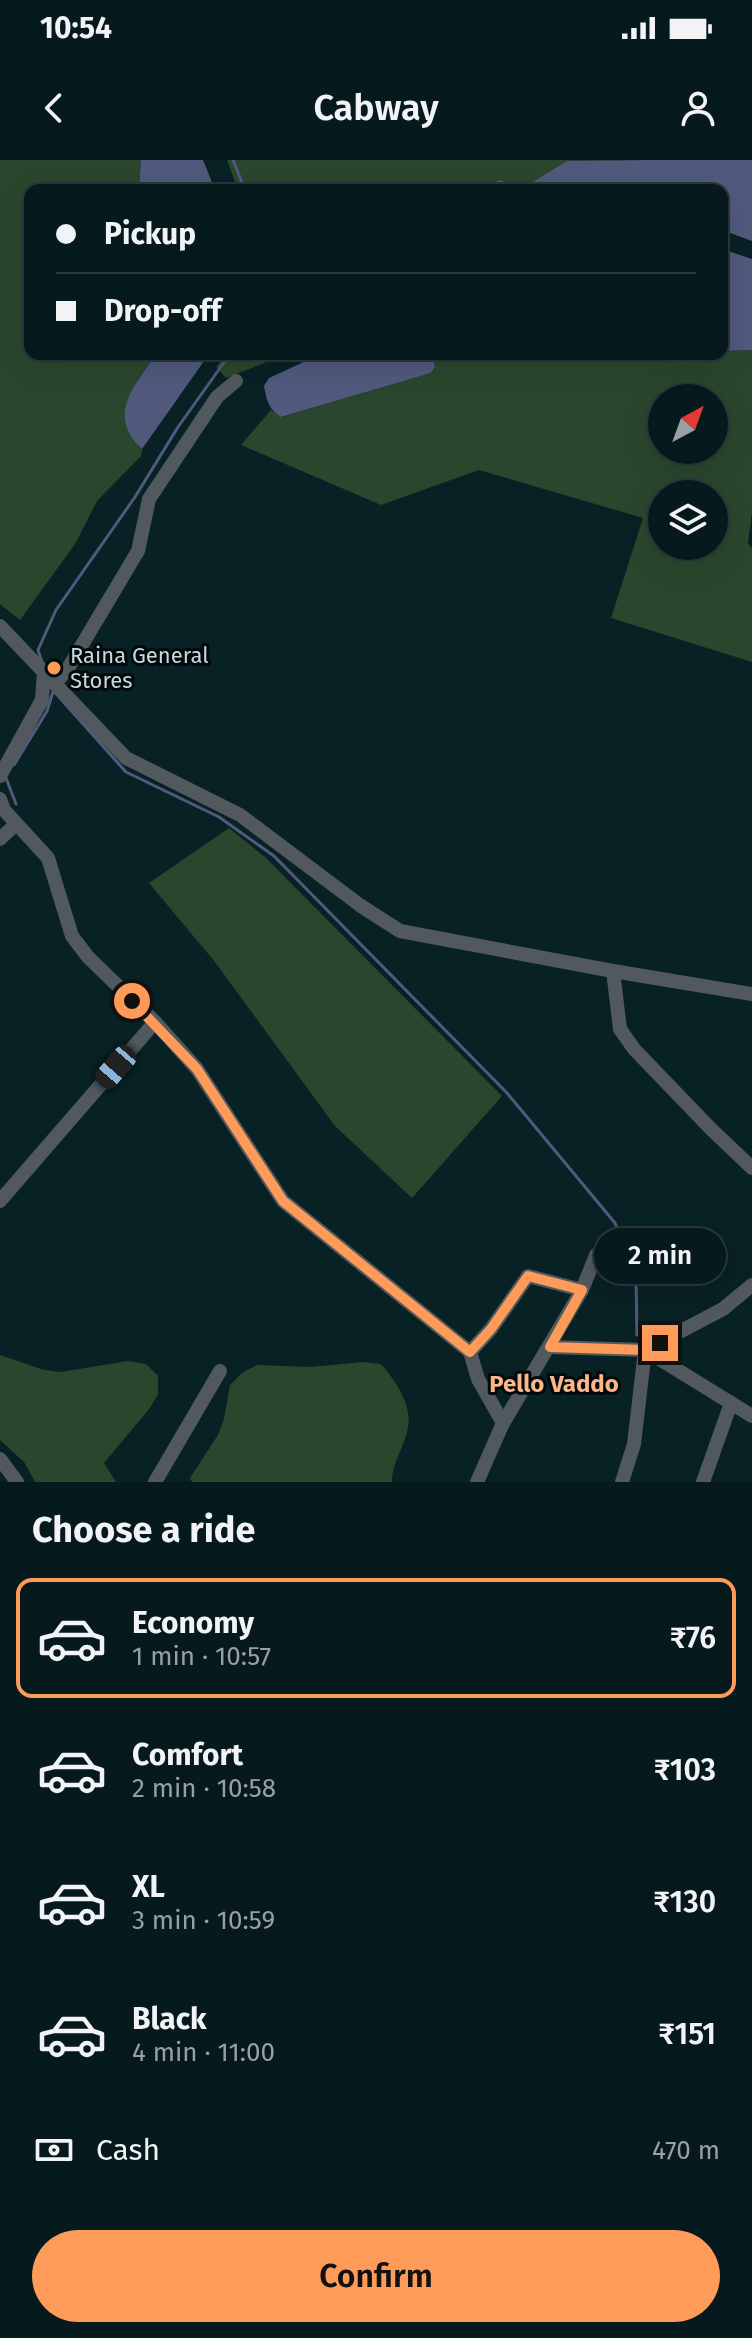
<!DOCTYPE html>
<meta charset="utf-8">
<style>
:root{--surface:#06191c;--page:#142629;--text:#f1f3f6;--muted:#98a0a3;--line:#27383b;--accent:#fe9b58}
body{margin:0;font-family:"Fira Sans",sans-serif;background:var(--page);color:var(--text);height:100vh;display:flex;flex-direction:column;font-size:30px;white-space:nowrap}
*{box-sizing:border-box;margin:0}
p{font-size:26px;color:var(--muted)}
.icon{flex:none;width:44px;height:44px;fill:none;stroke:currentColor;stroke-width:2;stroke-linecap:round;stroke-linejoin:round}
.map{position:relative;height:1322px;overflow:hidden}
.panel{display:flex;flex-direction:column;background:var(--surface);flex:1}
.panel>*{flex:none}
.guide{position:absolute;left:24px;top:24px;width:704px;height:176px;border-radius:16px;box-shadow:0 8px 32px #0002,0 0 0 2px var(--line);display:grid;align-content:center;height:176px;padding:0 32px;background:var(--surface)}
.needle{width:52px;rotate:41deg}
.controls{position:absolute;left:648px;top:224px;display:grid;gap:16px}
.controls a{display:grid;place-items:center;width:80px;height:80px;border-radius:50%;background:var(--surface);box-shadow:0 8px 32px #0002,0 0 0 2px var(--line);font-size:40px}
.end{position:absolute;width:36px;height:36px;margin:-18px;border:10px solid #fe9b58;background:#111;box-shadow:0 0 0 4px #111}
.from{border-radius:50%}
.bubble{position:absolute;height:56px;border-radius:28px;background:var(--surface);box-shadow:0 8px 32px #0002,0 0 0 2px var(--line);font-size:26px;font-weight:600;line-height:56px;text-align:center}
.car{position:absolute;width:24px;height:48px;margin:-24px -12px;border-radius:10px;box-shadow:0 0 6px 2px #0007;background:linear-gradient(#222 24%,#8ab4d8 0 40%,#222 0 76%,#8ab4d8 0 86%,#222 0)}
.guide b{display:flex;align-items:center;gap:28px;height:76px;font-size:30px}
.guide b+b{border-top:2px solid var(--line)}
.guide i{width:20px;height:20px;background:var(--text)}
ul{padding:0;list-style:none}
li{display:flex;align-items:center;gap:24px;height:120px;margin:0 16px 12px;padding:0 16px;border:4px solid transparent;border-radius:16px}
li div{flex:1}
li b{display:block;font-size:30px}
li em{font-style:normal;font-weight:600}
li.on{border-color:var(--accent)}
li>.icon{width:72px;height:72px;stroke-width:1.5}
h2{padding:0 32px;font-size:36px;line-height:96px}
.pay{display:flex;align-items:center;gap:20px;height:88px;padding:0 32px;font-size:30px}
.pay p{margin-inline-start:auto}
.action{display:flex;gap:16px;margin-top:auto;padding:16px 32px}
.action a{flex:1;height:92px;border-radius:48px;background:var(--accent);color:#111;font-size:32px;font-weight:600;line-height:92px;text-align:center}
.status{display:flex;justify-content:space-between;align-items:center;height:56px;padding:0 40px;background:var(--surface);direction:ltr}
.status svg{height:22px;fill:currentColor}
header{display:flex;justify-content:space-between;align-items:center;height:104px;padding:0 32px;background:var(--surface);font-size:36px;font-weight:600}
.map>svg:first-child{display:block}
.green{fill:#2a472d;fill-rule:evenodd}
.water{fill:#515a7d}
.lines{fill:none;stroke-linecap:round;stroke-linejoin:round}
.stream{stroke:#515a7d;stroke-width:3}
.minor{stroke:#51595f;stroke-width:14}
.route{stroke:#fe9b58;stroke-width:10}
.poi-dot{fill:#fe9b58;stroke:#02090a;stroke-width:3}
.labels{text-anchor:middle;dominant-baseline:central;stroke-width:6;stroke-linejoin:round;paint-order:stroke}
.poi-label{font-size:22px;fill:#cad8db;stroke:#02090a;text-anchor:start}
.neighbourhood-label{font-size:24px;font-weight:bold;fill:#fcb68a;stroke:#02090a}
</style>
<div class="status"><b>10:54</b><svg viewBox="0 0 49 12"><path d="M0 12V9h3v3zM5 12V6h3v6zM10 12V3h3v9zM15 12V0h3v12zM26 1h20v11H26zM47 4h2v5h-2z"/></svg></div>
<header><svg class="icon" aria-label="back" viewBox="0 0 24 24"><path d="M15 5l-7 7 7 7"/></svg>Cabway<svg class="icon" aria-label="person" viewBox="0 0 24 24"><circle cx="12" cy="8" r="4"/><path d="M4 21q1-7 8-7t8 7"/></svg></header>
<div class="map">
<svg width="752" height="1322" viewBox="0 0 752 1322">
<rect width="100%" height="100%" fill="#082125"/>
<!-- green -->
<g class="green">
<path d="M0 0H141L139 30H30V194H156C134 224 108 256 142 289L141 296 97 341 75 384 20 460 0 444Z"/>
<path d="M227 0H652L567 1 524 27 499 20 484 30H238Z"/>
<path d="M752 190V352L748 383 752 388V502L611 458 643 358 479 310 381 345 241 285 271 250 282 257 431 213 435 207 433 198 439 196 441 202 471 194H722V191ZM662 238H714V290H662ZM662 334H714V386H662Z"/>
<path d="M226 194H287L226 218 216 207Z"/>
<path d="M229 668 265 697 502 936 412 1038 335 966 215 802 149 723Z"/>
<path d="M0 1195 44 1210 61 1212 128 1201 146 1204 158 1216V1234L150 1248 104 1303 116 1322H35L25 1303 0 1280Z"/>
<path d="M363 1202 381 1204C395 1220 412 1244 408 1267 405 1287 392 1301 392 1322H192L190 1318 218 1275 224 1259 230 1225 242 1213 257 1205 311 1207Z"/>
</g>
<!-- water -->
<g class="water">
<path d="M141 0H203L215 30H139Z"/>
<path d="M652 0H752V81L722 70V30H484L499 20 524 27 567 1Z"/>
<path d="M722 89 752 99V190L722 191Z"/>
<path d="M156 194H209L142 289C106 255 135 225 156 194Z"/>
<path d="M321 194H471L441 202 438 196 433 199 435 207 431 213 281 257C268 248 267 241 264 226L269 218Z"/>
</g>
<g class="lines">
<!-- stream -->
<g class="stream">
<path d="M233 0 245 30"/>
<path d="M42 502 38 490 56 450 135 337 178 267 230 194"/>
<path d="M51 528 126 612 219 657 274 696 507 933 615 1063 636 1118 637 1175"/>
<path d="M14 605 47 551 53 532"/>
<path d="M6 618 16 644"/>
</g>
<!-- minor -->
<g class="minor">
<path d="M0 466 126 598 240 655 361 746 400 771 613 811 752 834"/>
<path d="M55 523 67 510 138 391 149 339 217 237 236 221"/>
<path d="M0 616 42 540 44 511"/>
<path d="M0 639 4 650 48 698 72 776 88 797 155 862 197 909 283 1041 470 1192 478 1219 503 1263 477 1322"/>
<path d="M0 679 16 664"/>
<path d="M613 811 620 869 634 889 711 969 752 1008"/>
<path d="M0 1041 155 862"/>
<path d="M550 1187 645 1190 723 1149 752 1125"/>
<path d="M470 1192 491 1169 528 1116 582 1130"/>
<path d="M502 1265 582 1130 596 1095"/>
<path d="M0 1299 17 1322"/>
<path d="M155 1322 220 1211"/>
<path d="M622 1322 634 1284 645 1190 752 1256"/>
<path d="M703 1322 731 1243"/>
</g>
</g>
<g class="lines">
<!-- route -->
<path class="route" d="M132 841 197 909 283 1041 470 1192 491 1169 528 1116 582 1130 550 1187 645 1190 660 1183"/>
</g>
<!-- markers -->
<circle class="poi-dot" cx="54" cy="508" r="8"/>
<g class="labels">
<!-- poi labels -->
<g class="poi-label">
<text x="70" y="495">Raina General<tspan x="70" dy="25">Stores</tspan></text>
</g>
<!-- neighbourhood labels -->
<g class="neighbourhood-label">
<text x="554" y="1224">Pello Vaddo</text>
</g>
</g>
</svg>
<div class="controls">
<a><svg class="needle" viewBox="-14 -14 28 28"><path d="M0-13l5 13h-10z" fill="#e53935"/><path d="M0 13l5-13h-10z" fill="#98a0a3"/></svg></a>
<a><svg class="icon" aria-label="layers" viewBox="0 0 24 24"><path d="M12 4l9 5-9 5-9-5zM3 14l9 5 9-5"/></svg></a>
</div>
<i class="end from" style="left:132px;top:841px"></i>
<i class="end" style="left:660px;top:1183px"></i>
<div class="bubble" style="left:594px;top:1068px;width:132px">2 min</div>
<i class="car" style="left:116px;top:907px;rotate:221deg"></i>
<div class="guide">
<b><i class="from"></i>Pickup</b>
<b><i></i>Drop-off</b>
</div>
</div>
<section class="panel">
<h2>Choose a ride</h2>
<ul>
<li class="on"><svg class="icon" aria-label="car" viewBox="0 0 24 24"><path d="M5 17H2v-5l4-1 3-4h7l3 4 3 1v5h-3M9 17h6M6 11h13"/><circle cx="7" cy="17" r="2"/><circle cx="17" cy="17" r="2"/></svg><div><b>Economy</b><p>1 min · 10:57</p></div><em>₹76</em></li>
<li><svg class="icon" aria-label="car" viewBox="0 0 24 24"><path d="M5 17H2v-5l4-1 3-4h7l3 4 3 1v5h-3M9 17h6M6 11h13"/><circle cx="7" cy="17" r="2"/><circle cx="17" cy="17" r="2"/></svg><div><b>Comfort</b><p>2 min · 10:58</p></div><em>₹103</em></li>
<li><svg class="icon" aria-label="car" viewBox="0 0 24 24"><path d="M5 17H2v-5l4-1 3-4h7l3 4 3 1v5h-3M9 17h6M6 11h13"/><circle cx="7" cy="17" r="2"/><circle cx="17" cy="17" r="2"/></svg><div><b>XL</b><p>3 min · 10:59</p></div><em>₹130</em></li>
<li><svg class="icon" aria-label="car" viewBox="0 0 24 24"><path d="M5 17H2v-5l4-1 3-4h7l3 4 3 1v5h-3M9 17h6M6 11h13"/><circle cx="7" cy="17" r="2"/><circle cx="17" cy="17" r="2"/></svg><div><b>Black</b><p>4 min · 11:00</p></div><em>₹151</em></li>
</ul>
<div class="pay"><svg class="icon" aria-label="cash" viewBox="0 0 24 24"><path d="M3 7h18v10H3z"/><circle cx="12" cy="12" r="2"/></svg>Cash<p>470 m</p></div>
<div class="action"><a>Confirm</a></div>
</section>
